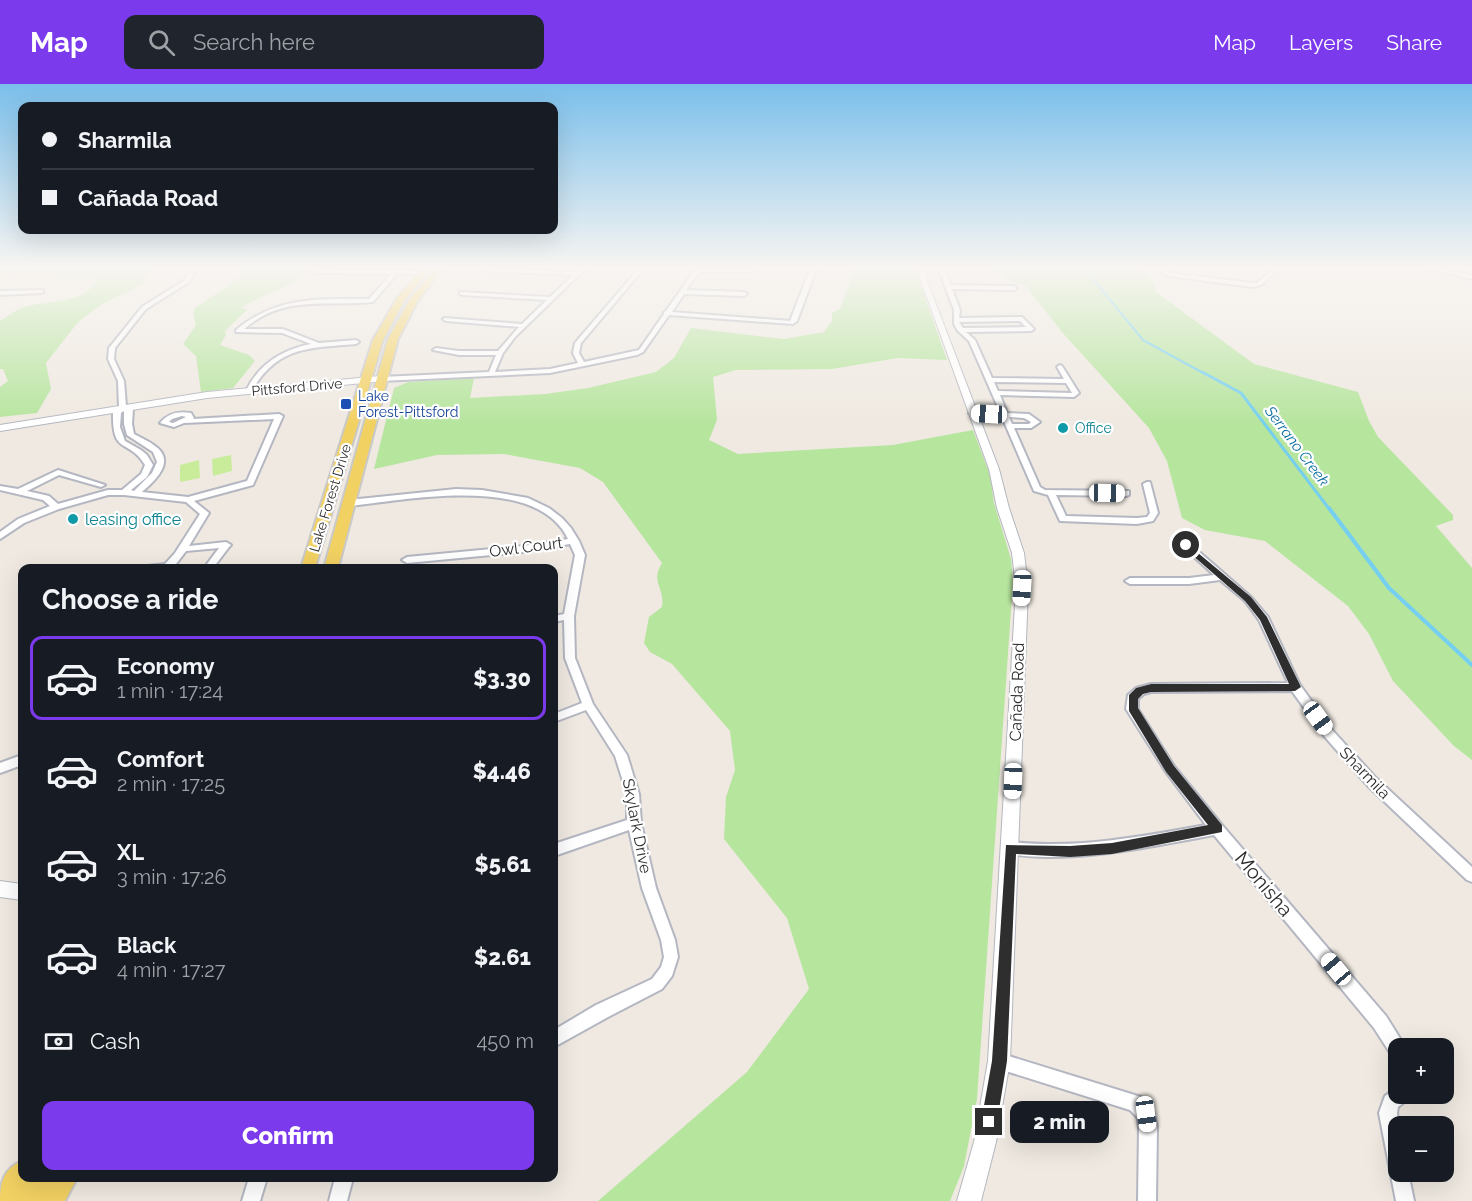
<!DOCTYPE html>
<meta charset="utf-8">
<style>
:root{--surface:#171b24;--page:#20242c;--text:#f1f3f6;--muted:#9ea1a6;--line:#363941;--accent:#7c3aed}
body{margin:0;font-family:Raleway,sans-serif;background:var(--page);color:var(--text);height:100vh;display:flex;flex-direction:column;font-size:22px;white-space:nowrap}
*{box-sizing:border-box;margin:0}
p{font-size:20px;color:var(--muted)}
.icon{flex:none;width:33px;height:33px;fill:none;stroke:currentColor;stroke-width:2;stroke-linecap:round;stroke-linejoin:round}
.map{position:relative;flex:1;overflow:hidden}
.panel{position:absolute;left:18px;top:480px;width:540px;height:618px;display:flex;flex-direction:column;background:var(--surface);border-radius:12px;box-shadow:0 6px 24px #0002}
.panel>*{flex:none}
.banner{position:absolute;left:18px;top:18px;width:540px;height:132px;border-radius:12px;box-shadow:0 6px 24px #0002;display:grid;align-content:center;height:132px;padding:0 24px;background:var(--surface)}
.buttons{position:absolute;left:1388px;top:954px;display:grid;gap:12px}
.buttons a{display:grid;place-items:center;width:66px;height:66px;border-radius:12px;background:var(--surface);box-shadow:0 6px 24px #0002;font-size:30px}
.end{position:absolute;width:27px;height:27px;margin:-14px;border:8px solid #2e2e2e;background:#fff;box-shadow:0 0 0 3px #fff}
.from{border-radius:50%}
.bubble{position:absolute;height:42px;border-radius:12px;background:var(--surface);box-shadow:0 6px 24px #0002;font-size:20px;font-weight:800;line-height:42px;text-align:center}
.car{position:absolute;width:18px;height:36px;margin:-18px -9px;border-radius:8px;box-shadow:0 0 4px 2px #0007;background:linear-gradient(#fff 24%,#345 0 40%,#fff 0 76%,#345 0 86%,#fff 0)}
.banner b{display:flex;align-items:center;gap:21px;height:57px;font-size:22px}
.banner b+b{border-top:2px solid var(--line)}
.banner i{width:15px;height:15px;background:var(--text)}
ul{padding:0;list-style:none}
li{display:flex;align-items:center;gap:18px;height:84px;margin:0 12px 9px;padding:0 12px;border:3px solid transparent;border-radius:12px}
li div{flex:1}
li b{display:block;font-size:22px}
li em{font-style:normal;font-weight:800}
li.on{border-color:var(--accent)}
li>.icon{width:54px;height:54px;stroke-width:1.5}
h2{padding:0 24px;font-size:27px;line-height:72px}
.pay{display:flex;align-items:center;gap:15px;height:66px;padding:0 24px;font-size:22px}
.pay p{margin-inline-start:auto}
.cta{display:flex;gap:12px;margin-top:auto;padding:12px 24px}
.cta a{flex:1;height:69px;border-radius:12px;background:var(--accent);color:#fff;font-size:24px;font-weight:800;line-height:69px;text-align:center}
header{display:flex;align-items:center;gap:36px;box-sizing:border-box;height:84px;padding:0 30px;background:var(--accent);color:#fff}
header strong{font-size:28px}
nav{display:flex;gap:33px;margin-inline-start:auto;font-size:21px}
.search{width:420px;height:54px;background:var(--page);display:flex;align-items:center;gap:15px;box-sizing:border-box;padding:0 21px;border-radius:12px;color:var(--muted);font-size:22px}
.map>svg:first-child{display:block}
.green{fill:#b6e59e}
.pitch{fill:#c9ec9a}
.lines{fill:none;stroke-linecap:round;stroke-linejoin:round}
.stream-far2{stroke:#75cff0;stroke-width:2}
.stream-far1{stroke:#75cff0;stroke-width:3}
.stream{stroke:#75cff0;stroke-width:4}
.minor-casing{stroke:#b4b7c1;stroke-width:4}
.tertiary-casing{stroke:#b4b7c1;stroke-width:2}
.primary-casing{stroke:#c9c9c9;stroke-width:4}
.minor{fill:#fff;fill-rule:evenodd}
.tertiary{fill:#fff;fill-rule:evenodd}
.primary{fill:#f2d163;fill-rule:evenodd}
.route{fill:#2e2e2e}
.transit-dot{fill:#1a4fb4;stroke:#fff;stroke-width:2}
.culture-dot{fill:#0f9aa8;stroke:#fff;stroke-width:2}
.labels{text-anchor:middle;dominant-baseline:central;stroke-width:4.5;stroke-linejoin:round;paint-order:stroke}
.far-street-label{font-size:14px;fill:#2e2e2e;stroke:#fff}
.far-transit-label{font-size:14px;fill:#164399;stroke:#fff;text-anchor:start}
.far-culture-label{font-size:14px;fill:#0d838f;stroke:#fff;text-anchor:start}
.far-water-label{font-size:15px;font-style:italic;fill:#0d6fa3;stroke:#fff}
.culture-label{font-size:16px;fill:#0d838f;stroke:#fff;text-anchor:start}
.street-label{font-size:16px;fill:#2e2e2e;stroke:#fff}
.near-street-label{font-size:20px;fill:#2e2e2e;stroke:#fff}
</style>
<header>
<strong>Map</strong>
<div class="search"><svg class="icon" aria-label="search" viewBox="0 0 24 24"><circle cx="10" cy="10" r="6"/><path d="M15 15l6 6"/></svg>Search here</div>
<nav><a>Map</a><a>Layers</a><a>Share</a></nav>
</header>
<div class="map">
<svg width="1472" height="1117" viewBox="0 0 1472 1117">
<rect width="100%" height="100%" fill="#efe9e1"/>
<!-- green -->
<g class="green">
<path d="M0 183H151L143 200 102 220 78 238 46 279 51 305 37 329 0 333V303L8 297 3 285H0V237C7 233 14 227 21 224 47 215 84 222 99 194L85 192 0 190Z"/>
<path d="M240 183H313C292 205 266 208 240 224L248 225 225 247 226 251 220 261 249 271 255 277 233 304 201 308 196 272 183 260 196 241 193 231 195 224 241 193Z"/>
<path d="M852 183H918L917 191 921 202 947 276 898 274 832 285 736 286 713 293 717 336 709 356 738 370 893 361 973 346 990 391 994 419 1011 475 1013 497 977 1015 964 1082 950 1117H598L747 988 809 905 787 834 724 755 726 713 735 686 730 647 672 580 650 568 644 559 649 533 662 523C665 503 650 499 662 479L603 398 580 384 504 370 437 371 374 385 394 304 408 298 474 294 470 314 545 310 588 304 656 288 674 274 691 244 784 255 824 248 832 237V229L840 225 850 198Z"/>
<path d="M987 183H1138L1155 200 1156 208 1254 280 1358 308 1369 337 1378 353 1453 431V436L1436 442 1472 484V676L1454 662 1393 597 1369 550 1348 522 1265 457 1205 446 1182 434 1167 377 1149 344 1061 247 1026 202 1008 196Z"/>
</g>
<!-- pitch -->
<g class="pitch">
<path d="M231 371 232 387 213 392 212 375Z"/>
<path d="M199 376 200 394 180 398V381Z"/>
</g>
<g class="lines">
<!-- stream-far2 -->
<path class="stream-far2" d="M1083 183 1143 256 1205 290"/>
<!-- stream-far1 -->
<path class="stream-far1" d="M1202 288 1241 309 1330 426"/>
<!-- stream -->
<path class="stream" d="M1329 424 1389 504 1472 581"/>
<defs>
<g id="minor">
<path d="M191 183H197L189 198 146 225 115 264 114 275 124 297 126 322 133 325 132 340 134 350C141 354 149 357 155 362 176 377 156 396 142 408L188 413 247 397 274 335 184 339 174 343 160 339C168 329 178 327 191 329L194 334 193 335 279 330 283 332 253 401 194 417 209 429 189 462 226 458 231 461 229 463 213 484H204L219 464 186 467 173 484H146L147 482 165 480 175 469 200 430 186 418 124 411H108L59 425 24 439 0 455V448L18 435 50 422 43 416 0 406V402L18 405 58 386 105 401 101 403 59 391 27 407 49 412 58 420 108 406H122L141 390 145 381C128 353 112 373 113 328L119 323 118 297 108 275 109 264 142 223 185 196ZM124 326V340L127 351 153 368 157 378 152 389 134 407 131 406 147 393 153 381 147 371 141 366 125 357 120 343 121 329ZM182 332 186 333 173 339 169 338 172 335Z"/>
<path d="M319 183H324L321 186 434 187 437 189 434 191 397 190 373 218C325 223 284 210 244 245H283L319 259 356 256 359 258 356 260C309 264 277 262 251 308H247L246 307C259 280 281 266 311 260L282 249 236 248V246C276 212 320 215 369 215L391 190 315 189Z"/>
<path d="M582 183H587L515 253 503 269 495 288 550 285 578 279 573 269 575 259 640 183H645L581 259 579 269 584 278 639 266 664 230V228L666 227 697 183 755 184 758 186 755 188H699L686 206 744 208 747 210 744 212 684 210 672 228 790 237 811 183H817L797 237 793 240 669 231 643 268 637 271 550 289 381 297 378 295 381 293 489 288 496 271H459L433 266 436 264 459 267H498L519 243 446 237 443 235 444 234 522 240 547 216 462 211 460 210V208L550 213 573 191 481 187 479 184 576 188Z"/>
<path d="M938 183H944L951 201 1014 202 1017 204 1014 206 952 205 960 226 959 234 1022 233 1034 245 1031 247 966 248 975 256 992 294 1064 295 1057 283 1060 281 1062 282 1079 309 1074 313 1000 311 1007 329 1029 330 1040 338 1031 344H1014L1040 403 1045 406 1129 407V411L1126 412 1056 411 1066 432 1137 434 1147 433 1150 429 1143 400 1147 398H1150L1158 429 1153 437 1137 440 1060 437 1048 411 1034 407 1002 333 973 331 969 329 973 327 1000 328 969 257 958 247 954 240V226ZM1020 237 1026 243 963 244 959 238ZM994 298 1066 299 1072 309 998 307ZM1009 333 1024 334 1031 338 1029 340H1012Z"/>
<path d="M1163 183H1168L1166 187 1169 189 1253 199H1257L1276 183H1281L1261 201 1253 203 1168 192 1160 188Z"/>
<path d="M1421 183H1432L1472 191V195Z"/>
<path d="M43 206V208L41 209 0 211V207Z"/>
<path d="M456 405 482 406 528 414 549 424 562 434 571 444 579 457 585 471 574 532 575 574 593 620 627 671 639 710 641 739 656 804 675 856 678 873 672 892 662 905 608 933 554 963V946L596 921 652 895 661 883 664 873 661 856 642 804 629 746 554 772V760L627 736V710L615 672 586 626 554 638V630L582 619 565 574 564 536 554 538V532L564 530 575 471 570 460 523 468 407 479 402 476 407 473 523 462 568 455C537 389 407 416 349 422L345 419 349 416Z"/>
<path d="M1186 458 1189 459 1251 513 1268 533 1300 601 1333 647 1376 694 1472 783V798L1467 796 1368 702 1325 653 1292 607 1151 608 1144 610 1138 615V625L1174 682 1222 741 1386 932 1406 964H1398V974L1392 972 1374 944 1214 751C1159 761 1104 773 1047 773 1034 772 1018 773 1005 768L1003 764 1005 760 1010 758C1077 765 1141 753 1206 741L1166 688 1128 628 1126 625 1128 611 1136 604 1151 600 1288 599 1259 536 1245 517 1220 496 1189 500H1130L1125 497 1130 494H1189L1214 491 1183 463 1181 461 1183 459Z"/>
<path d="M22 671V681L0 689V679Z"/>
<path d="M999 969 1141 1013 1152 1024 1157 1043 1156 1117H1138L1139 1043 1138 1034 1130 1026 993 983 991 977 993 971Z"/>
<path d="M1398 1003V1010H1409L1407 1016 1398 1023 1397 1029 1399 1042 1398 1088H1408L1414 1117H1396L1379 1029 1385 1012Z"/>
<path d="M249 1094H267L260 1117H242Z"/>
<path d="M335 1094H353L347 1117H329Z"/>
</g>
<g id="tertiary">
<path d="M920 183H926V194L999 385 1009 424 1024 469 1028 504 1010 977 996 1058 981 1117H957L974 1058 988 977 1016 504 1012 469 997 424 989 385 920 194Z"/>
<path d="M381 292 384 293V297L207 314 0 347V341L207 308Z"/>
<path d="M0 797 22 800V816L0 813Z"/>
</g>
<g id="primary">
<path d="M423 183H432L404 217 383 256 315 484H301L373 256 397 214Z"/>
<path d="M436 183H444L418 216 398 255 338 484H324L388 255 410 215Z"/>
<path d="M22 1077V1094H77L65 1117H0C0 1099 4 1084 22 1077Z"/>
</g>
</defs>
<!-- minor casing -->
<use href="#minor" class="minor-casing"/>
<!-- tertiary casing -->
<use href="#tertiary" class="tertiary-casing"/>
<!-- primary casing -->
<use href="#primary" class="primary-casing"/>
<!-- minor -->
<use href="#minor" class="minor"/>
<!-- tertiary -->
<use href="#tertiary" class="tertiary"/>
<!-- primary -->
<use href="#primary" class="primary"/>
</g>
<!-- sky -->
<linearGradient id="sky" x2="0" y2="1"><stop stop-color="#7abfeb"/><stop offset="0.54" stop-color="#f8f5f2"/><stop offset="1" stop-color="#f8f5f2" stop-opacity="0"/></linearGradient>
<rect width="1472" height="340" fill="url(#sky)"/>
<!-- route -->
<path class="route" d="M1186 459 1251 513 1267 533 1301 603 1295 607 1151 608 1143 610 1138 615V624L1174 682 1222 741V748L1112 770 1070 773 1016 770 1007 977 997 1038 994 1043 989 1046 983 1043 981 1038 992 977 1006 761 1070 762 1112 759 1208 741 1166 688 1129 627V611L1136 604 1151 600H1289L1260 536 1245 517 1183 463V460Z"/>
<!-- markers -->
<rect class="transit-dot" x="340" y="314" width="12" height="12" rx="3"/>
<g class="culture-dot">
<circle cx="1063" cy="344" r="6"/>
<circle cx="73" cy="435" r="6"/>
</g>
<g class="labels">
<!-- far-street labels -->
<g class="far-street-label">
<text transform="translate(297 303) rotate(-5)">Pittsford Drive</text>
<text transform="translate(330 414) rotate(-73)">Lake Forest Drive</text>
</g>
<!-- far-transit labels -->
<g class="far-transit-label">
<text x="358" y="312">Lake<tspan x="358" dy="16">Forest-Pittsford</tspan></text>
</g>
<!-- far-culture labels -->
<g class="far-culture-label">
<text x="1075" y="344">Office</text>
</g>
<!-- far-water labels -->
<g class="far-water-label">
<text transform="translate(1297 362) rotate(53)">Serrano Creek</text>
</g>
<!-- culture labels -->
<g class="culture-label">
<text x="85" y="435">leasing office</text>
</g>
<!-- street labels -->
<g class="street-label">
<text transform="translate(526 463) rotate(-7)">Owl Court</text>
<text transform="translate(1017 608) rotate(-88)">Cañada Road</text>
<text transform="translate(1365 689) rotate(46)">Sharmila</text>
<text transform="translate(637 742) rotate(79)">Skylark Drive</text>
</g>
<!-- near-street labels -->
<g class="near-street-label">
<text transform="translate(1264 800) rotate(50)">Monisha</text>
</g>
</g>
</svg>
<div class="buttons">
<a>+</a>
<a>−</a>
</div>
<i class="end from" style="left:1186px;top:461px"></i>
<i class="end" style="left:989px;top:1038px"></i>
<div class="bubble" style="left:1010px;top:1017px;width:99px">2 min</div>
<i class="car" style="left:989px;top:330px;rotate:273deg"></i>
<i class="car" style="left:1107px;top:409px;rotate:91deg"></i>
<i class="car" style="left:1022px;top:504px;rotate:183deg"></i>
<i class="car" style="left:1318px;top:634px;rotate:144deg"></i>
<i class="car" style="left:1013px;top:697px;rotate:182deg"></i>
<i class="car" style="left:1336px;top:885px;rotate:320deg"></i>
<i class="car" style="left:1146px;top:1030px;rotate:172deg"></i>
<div class="banner">
<b><i class="from"></i>Sharmila</b>
<b><i></i>Cañada Road</b>
</div>
<section class="panel">
<h2>Choose a ride</h2>
<ul>
<li class="on"><svg class="icon" aria-label="car" viewBox="0 0 24 24"><path d="M5 17H2v-5l4-1 3-4h7l3 4 3 1v5h-3M9 17h6M6 11h13"/><circle cx="7" cy="17" r="2"/><circle cx="17" cy="17" r="2"/></svg><div><b>Economy</b><p>1 min · 17:24</p></div><em>$3.30</em></li>
<li><svg class="icon" aria-label="car" viewBox="0 0 24 24"><path d="M5 17H2v-5l4-1 3-4h7l3 4 3 1v5h-3M9 17h6M6 11h13"/><circle cx="7" cy="17" r="2"/><circle cx="17" cy="17" r="2"/></svg><div><b>Comfort</b><p>2 min · 17:25</p></div><em>$4.46</em></li>
<li><svg class="icon" aria-label="car" viewBox="0 0 24 24"><path d="M5 17H2v-5l4-1 3-4h7l3 4 3 1v5h-3M9 17h6M6 11h13"/><circle cx="7" cy="17" r="2"/><circle cx="17" cy="17" r="2"/></svg><div><b>XL</b><p>3 min · 17:26</p></div><em>$5.61</em></li>
<li><svg class="icon" aria-label="car" viewBox="0 0 24 24"><path d="M5 17H2v-5l4-1 3-4h7l3 4 3 1v5h-3M9 17h6M6 11h13"/><circle cx="7" cy="17" r="2"/><circle cx="17" cy="17" r="2"/></svg><div><b>Black</b><p>4 min · 17:27</p></div><em>$2.61</em></li>
</ul>
<div class="pay"><svg class="icon" aria-label="cash" viewBox="0 0 24 24"><path d="M3 7h18v10H3z"/><circle cx="12" cy="12" r="2"/></svg>Cash<p>450 m</p></div>
<div class="cta"><a>Confirm</a></div>
</section>
</div>
